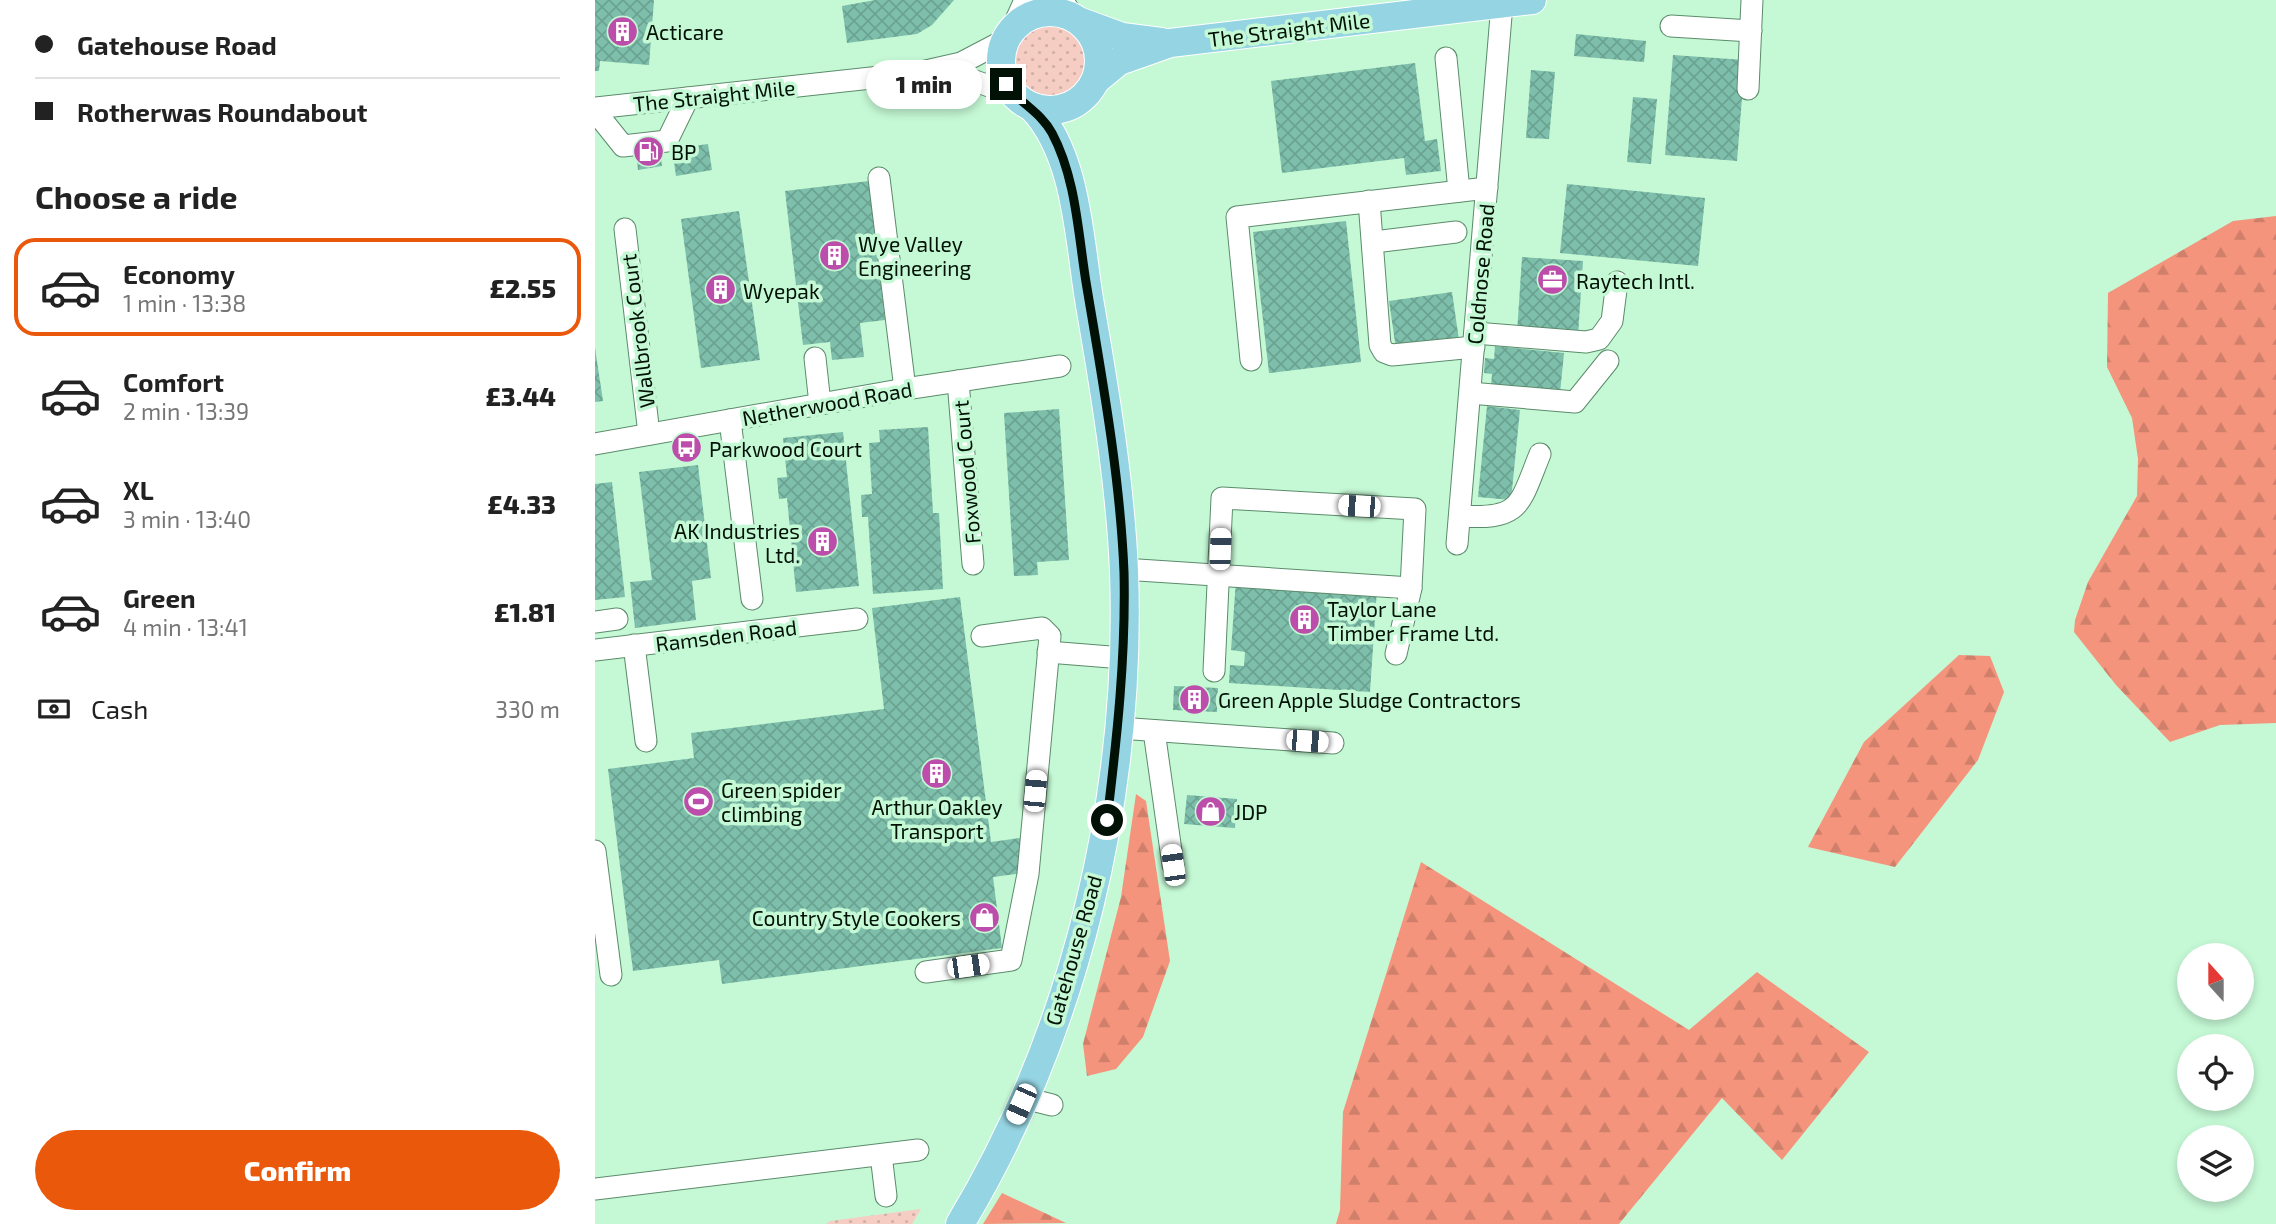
<!DOCTYPE html>
<meta charset="utf-8">
<style>
:root{--surface:#fff;--page:#f6f6f6;--text:#222;--muted:#767676;--line:#e0e0e0;--accent:#ea580c}
body{margin:0;font-family:"Exo 2",sans-serif;background:var(--page);color:var(--text);height:100vh;display:flex;flex-direction:column;font-size:26px;white-space:nowrap}
*{box-sizing:border-box;margin:0}
p{font-size:23px;color:var(--muted)}
.icon{flex:none;width:38px;height:38px;fill:none;stroke:currentColor;stroke-width:2;stroke-linecap:round;stroke-linejoin:round}
.map{position:relative;flex:1;overflow:hidden}
.sheet{display:flex;flex-direction:column;background:var(--surface);width:595px}
.sheet>*{flex:none}
.guide{display:grid;align-content:center;height:154px;padding:0 35px;background:var(--surface)}
.needle{width:46px;rotate:339deg}
.controls{position:absolute;left:1582px;top:943px;display:grid;gap:14px}
.controls a{display:grid;place-items:center;width:77px;height:77px;border-radius:50%;background:var(--surface);box-shadow:0 4px 10px #0003;font-size:35px}
.end{position:absolute;width:32px;height:32px;margin:-16px;border:9px solid #011106;background:#fff;box-shadow:0 0 0 4px #fff}
.from{border-radius:50%}
.bubble{position:absolute;height:49px;border-radius:24px;background:var(--surface);box-shadow:0 4px 10px #0003;font-size:23px;font-weight:800;line-height:49px;text-align:center}
.car{position:absolute;width:21px;height:42px;margin:-21px -10px;border-radius:9px;box-shadow:0 0 5px 2px #0007;background:linear-gradient(#fff 24%,#345 0 40%,#fff 0 76%,#345 0 86%,#fff 0)}
.guide b{display:flex;align-items:center;gap:24px;height:66px;font-size:26px}
.guide b+b{border-top:2px solid var(--line)}
.guide i{width:18px;height:18px;background:var(--text)}
ul{padding:0;list-style:none}
li{display:flex;align-items:center;gap:21px;height:98px;margin:0 14px 10px;padding:0 21px;border:4px solid transparent;border-radius:21px}
li div{flex:1}
li b{display:block;font-size:26px}
li em{font-style:normal;font-weight:800}
li.current{border-color:var(--accent)}
li>.icon{width:63px;height:63px;stroke-width:1.5}
h2{padding:0 35px;font-size:32px;line-height:84px}
.pay{display:flex;align-items:center;gap:18px;height:77px;padding:0 35px;font-size:26px}
.pay p{margin-inline-start:auto}
.primary-button{display:flex;gap:14px;margin-top:auto;padding:14px 35px}
.primary-button a{flex:1;height:80px;border-radius:42px;background:var(--accent);color:#fff;font-size:28px;font-weight:800;line-height:80px;text-align:center}
main{display:flex;flex:1;min-height:0}
.map>svg:first-child{display:block}
.grass{fill:url(#grass-dots)}
.forest{fill:url(#forest-firs)}
.building{fill:url(#building-cross-hatch)}
.lines{fill:none;stroke-linecap:round;stroke-linejoin:round}
.minor-casing{stroke:#5b8b6b;stroke-width:23}
.major-casing{stroke:#fff;stroke-width:30}
.minor{stroke:#fff;stroke-width:21}
.major{stroke:#95d4e2;stroke-width:28}
.route{stroke:#011106;stroke-width:9}
.labels{text-anchor:middle;dominant-baseline:central;stroke-width:7;stroke-linejoin:round;paint-order:stroke}
.street-label{font-size:21px;fill:#011106;stroke:#c5f9d5}
.poi-label{font-size:21px;fill:#011106;stroke:#c5f9d5;text-anchor:start}
</style>
<main>
<section class="sheet">
<div class="guide">
<b><i class="from"></i>Gatehouse Road</b>
<b><i></i>Rotherwas Roundabout</b>
</div>
<h2>Choose a ride</h2>
<ul>
<li class="current"><svg class="icon" aria-label="car" viewBox="0 0 24 24"><path d="M5 17H2v-5l4-1 3-4h7l3 4 3 1v5h-3M9 17h6M6 11h13"/><circle cx="7" cy="17" r="2"/><circle cx="17" cy="17" r="2"/></svg><div><b>Economy</b><p>1 min · 13:38</p></div><em>£2.55</em></li>
<li><svg class="icon" aria-label="car" viewBox="0 0 24 24"><path d="M5 17H2v-5l4-1 3-4h7l3 4 3 1v5h-3M9 17h6M6 11h13"/><circle cx="7" cy="17" r="2"/><circle cx="17" cy="17" r="2"/></svg><div><b>Comfort</b><p>2 min · 13:39</p></div><em>£3.44</em></li>
<li><svg class="icon" aria-label="car" viewBox="0 0 24 24"><path d="M5 17H2v-5l4-1 3-4h7l3 4 3 1v5h-3M9 17h6M6 11h13"/><circle cx="7" cy="17" r="2"/><circle cx="17" cy="17" r="2"/></svg><div><b>XL</b><p>3 min · 13:40</p></div><em>£4.33</em></li>
<li><svg class="icon" aria-label="car" viewBox="0 0 24 24"><path d="M5 17H2v-5l4-1 3-4h7l3 4 3 1v5h-3M9 17h6M6 11h13"/><circle cx="7" cy="17" r="2"/><circle cx="17" cy="17" r="2"/></svg><div><b>Green</b><p>4 min · 13:41</p></div><em>£1.81</em></li>
</ul>
<div class="pay"><svg class="icon" aria-label="cash" viewBox="0 0 24 24"><path d="M3 7h18v10H3z"/><circle cx="12" cy="12" r="2"/></svg>Cash<p>330 m</p></div>
<div class="primary-button"><a>Confirm</a></div>
</section>
<div class="map">
<svg width="1681" height="1224" viewBox="0 0 1681 1224">
<defs>
<pattern id="grass-dots" width="8" height="8" patternUnits="userSpaceOnUse" patternTransform="scale(1.75)"><rect width="8" height="8" fill="#f5cdc3"/><path d="M2 2h.1M6 6h.1" fill="none" stroke="#d0afa6" stroke-width="1.8" stroke-linecap="round"/></pattern>
<pattern id="forest-firs" width="22" height="20" patternUnits="userSpaceOnUse" patternTransform="scale(1.75)"><rect width="22" height="20" fill="#f5947c"/><path d="M5 1l3.5 6h-7zM16 11l3.5 6h-7z" fill="#d07f6a"/></pattern>
<pattern id="building-cross-hatch" width="8" height="8" patternUnits="userSpaceOnUse" patternTransform="scale(1.75)"><rect width="8" height="8" fill="#7ebfac"/><path d="M0 0l8 8M0 8l8-8" fill="none" stroke="#6ba392"/></pattern>
</defs>
<rect width="100%" height="100%" fill="#c5f9d5"/>
<!-- grass -->
<g class="grass">
<circle cx="455" cy="61" r="37"/>
<path d="M326 1209 317 1224H231L235 1221Z"/>
</g>
<!-- forest -->
<g class="forest">
<path d="M1681 216V723L1625 725 1575 742 1521 685 1479 632 1480 620 1493 582 1542 496 1543 459 1537 418 1512 367 1513 293 1638 221Z"/>
<path d="M1364 655 1395 656 1409 692 1383 760 1300 867 1213 847 1269 742Z"/>
<path d="M541 794 551 801 575 961 548 1037 521 1069 492 1076 488 1044 526 897Z"/>
<path d="M826 862 1094 1030 1162 972 1274 1052 1187 1160 1127 1098 1024 1224H741L745 1210 748 1112Z"/>
<path d="M407 1193 471 1223 388 1224Z"/>
</g>
<!-- building -->
<g class="building">
<path d="M0 0H59L54 65 5 61 4 71H0Z"/>
<path d="M280 0H359L337 25 322 34 252 43 247 6Z"/>
<path d="M981 34 1051 41 1049 62 979 56Z"/>
<path d="M1078 55 1150 60 1142 161 1070 155Z"/>
<path d="M820 63 830 141 842 139 846 171 811 175 809 158 687 173 676 81Z"/>
<path d="M936 70 960 72 954 139 931 138Z"/>
<path d="M1038 97 1062 99 1056 164 1032 162Z"/>
<path d="M63 132 67 166 43 170 39 135Z"/>
<path d="M113 144 117 170 81 176 77 149Z"/>
<path d="M274 181 290 320 265 323 269 357 237 360 235 342 208 345 190 191Z"/>
<path d="M972 184 1110 198 1103 266 965 253Z"/>
<path d="M144 211 165 360 106 368 86 219Z"/>
<path d="M751 221 766 362 674 373 658 232Z"/>
<path d="M927 257 988 261 983 336 922 333Z"/>
<path d="M857 292 864 340 801 349 794 301Z"/>
<path d="M900 346 969 353 965 393 896 386 897 374 889 373 890 358 899 359Z"/>
<path d="M0 348 8 401 0 402Z"/>
<path d="M892 406 925 410 916 500 883 497Z"/>
<path d="M464 409 474 560 442 562 443 575 419 576 409 413Z"/>
<path d="M333 427 338 513H344L348 589 278 594 273 517H267L266 495 277 494 274 443 285 442 284 430Z"/>
<path d="M248 432 264 586 201 592 192 498 184 499 182 478 192 477 188 438Z"/>
<path d="M103 465 116 578 97 581 101 620 40 628 35 582 57 580 44 472Z"/>
<path d="M17 482 30 597 0 600V484Z"/>
<path d="M641 580 782 589 775 692 634 683 635 665 649 666 650 652 636 650Z"/>
<path d="M365 597 396 842 425 838 429 873 398 877 407 948 127 984 124 960 38 971 13 769 99 758 96 733 289 709 277 608Z"/>
<path d="M579 686 623 688 622 712 578 710Z"/>
<path d="M592 795 642 799 640 828 589 824Z"/>
</g>
<g class="lines">
<defs>
<g id="minor">
<path d="M467 0 480 19"/>
<path d="M1076 26 1156 31"/>
<path d="M417 29 430 0"/>
<path d="M851 58 864 191"/>
<path d="M338 75 377 80 417 94"/>
<path d="M1153 89 1157 0"/>
<path d="M0 108 322 73 366 63 410 40"/>
<path d="M0 111 28 146 72 141 93 98"/>
<path d="M284 178 310 389"/>
<path d="M774 201 785 345 789 352 797 355 879 347"/>
<path d="M30 229 54 434"/>
<path d="M779 242 861 232"/>
<path d="M880 333 991 342 1004 339 1017 321 1022 282"/>
<path d="M220 358 225 404"/>
<path d="M656 360 642 217 892 188"/>
<path d="M363 381 378 564"/>
<path d="M875 393 980 402 1013 361"/>
<path d="M135 420 157 599"/>
<path d="M0 444 310 389 465 366"/>
<path d="M865 516C926 520 924 506 945 454"/>
<path d="M862 544 907 4"/>
<path d="M528 569 816 588"/>
<path d="M0 622 22 619"/>
<path d="M39 645 51 741"/>
<path d="M0 650 262 619"/>
<path d="M453 652 528 658"/>
<path d="M619 671 627 498 820 509 816 588 801 654"/>
<path d="M524 728 738 743"/>
<path d="M559 731 578 865"/>
<path d="M0 851 16 975"/>
<path d="M331 972 416 960 433 874 455 636 447 628 387 636"/>
<path d="M429 1098 457 1105"/>
<path d="M286 1155 291 1196"/>
<path d="M0 1189 323 1150"/>
</g>
<g id="major">
<circle cx="455" cy="61" r="49"/>
<path d="M486 22 527 37 566 42"/>
<path d="M501 80 524 61 575 43 937 0"/>
<path d="M365 1224C481 1031 537 795 529 571 525 482 510 392 495 305 484 242 483 155 437 107"/>
</g>
</defs>
<!-- minor casing -->
<use href="#minor" class="minor-casing"/>
<!-- major casing -->
<use href="#major" class="major-casing"/>
<!-- minor -->
<use href="#minor" class="minor"/>
<!-- major -->
<use href="#major" class="major"/>
</g>
<g class="lines">
<!-- route -->
<path class="route" d="M411 84C424 103 446 112 457 133 481 178 483 233 491 282 507 378 525 475 529 572 531 655 522 738 512 820"/>
</g>
<!-- icons -->
<defs>
<symbol id="building-disc" viewBox="-11 -11 22 22"><circle r="9.5" fill="#bc4daa" stroke="#c5f9d5"/><path d="M-4-6H4V6H1V3H-1V6H-4ZM-2.5-4.3h1.7v1.8h-1.7ZM.8-4.3h1.7v1.8H.8ZM-2.5-1h1.7V.8h-1.7ZM.8-1h1.7V.8H.8Z" fill="#fff"/></symbol>
<symbol id="fuel-disc" viewBox="-11 -11 22 22"><circle r="9.5" fill="#bc4daa" stroke="#c5f9d5"/><path d="M-5.5-6h7V0h2V4h1.3V-2.5L3-4.5l.8-.8L6-3V5H2.5V1h-1V6h-7ZM-4.2-4.7v3.2H.2V-4.7Z" fill="#fff"/></symbol>
<symbol id="office-disc" viewBox="-11 -11 22 22"><circle r="9.5" fill="#bc4daa" stroke="#c5f9d5"/><path d="M-6-3h4V-5.5h4V-3h4V5H-6ZM-1-4.5V-3h2v-1.5ZM-6 0V1H6V0Z" fill="#fff"/></symbol>
<symbol id="bus-disc" viewBox="-11 -11 22 22"><circle r="9.5" fill="#bc4daa" stroke="#c5f9d5"/><path d="M-5-6H5V4H4V6H2V4H-2V6H-4V4H-5ZM-3.5-4V0h7V-4ZM-3.5 1.2v1.5H-2V1.2ZM2 1.2v1.5H3.5V1.2Z" fill="#fff"/></symbol>
<symbol id="stadium-disc" viewBox="-11 -11 22 22"><circle r="9.5" fill="#bc4daa" stroke="#c5f9d5"/><path d="M0-5a6.5 5 0 1 0 0 10a6.5 5 0 1 0 0-10ZM-3.5-1.8h7v3.6h-7Z" fill="#fff"/></symbol>
<symbol id="shop-disc" viewBox="-11 -11 22 22"><circle r="9.5" fill="#bc4daa" stroke="#c5f9d5"/><path d="M-5-2.5h2.3a2.7 3.5 0 0 1 5.4 0H5L5.5 6h-11ZM-1.5-2.5h3a1.5 2.3 0 0 0-3 0Z" fill="#fff"/></symbol>
</defs>
<g fill-rule="evenodd">
<use href="#building-disc" x="10" y="14" width="35" height="35"/>
<use href="#fuel-disc" x="36" y="134" width="35" height="35"/>
<use href="#building-disc" x="222" y="238" width="35" height="35"/>
<use href="#office-disc" x="940" y="262" width="35" height="35"/>
<use href="#building-disc" x="108" y="272" width="35" height="35"/>
<use href="#bus-disc" x="74" y="430" width="35" height="35"/>
<use href="#building-disc" x="210" y="524" width="35" height="35"/>
<use href="#building-disc" x="692" y="602" width="35" height="35"/>
<use href="#building-disc" x="582" y="682" width="35" height="35"/>
<use href="#building-disc" x="324" y="756" width="35" height="35"/>
<use href="#stadium-disc" x="86" y="784" width="35" height="35"/>
<use href="#shop-disc" x="598" y="794" width="35" height="35"/>
<use href="#shop-disc" x="372" y="900" width="35" height="35"/>
</g>
<g class="labels">
<!-- street labels -->
<g class="street-label">
<text transform="translate(694 29) rotate(-7)">The Straight Mile</text>
<text transform="translate(119 95) rotate(-6)">The Straight Mile</text>
<text transform="translate(885 274) rotate(-85)">Coldnose Road</text>
<text transform="translate(42 331) rotate(-97)">Wallbrook Court</text>
<text transform="translate(232 403) rotate(-10)">Netherwood Road</text>
<text transform="translate(371 472) rotate(-95)">Foxwood Court</text>
<text transform="translate(131 635) rotate(-7)">Ramsden Road</text>
<text transform="translate(478 950) rotate(-74)">Gatehouse Road</text>
</g>
<!-- poi labels -->
<g class="poi-label">
<text x="51" y="31">Acticare</text>
<text x="76" y="151">BP</text>
<text x="263" y="243">Wye Valley<tspan x="263" dy="24">Engineering</tspan></text>
<text x="981" y="280">Raytech Intl.</text>
<text x="148" y="290">Wyepak</text>
<text x="114" y="448">Parkwood Court</text>
<text x="205" y="530" text-anchor="end">AK Industries<tspan x="205" dy="24">Ltd.</tspan></text>
<text x="732" y="608">Taylor Lane<tspan x="732" dy="24">Timber Frame Ltd.</tspan></text>
<text x="623" y="699">Green Apple Sludge Contractors</text>
<text x="126" y="789">Green spider<tspan x="126" dy="24">climbing</tspan></text>
<text x="342" y="806" text-anchor="middle">Arthur Oakley<tspan x="342" dy="24">Transport</tspan></text>
<text x="639" y="811">JDP</text>
<text x="366" y="917" text-anchor="end">Country Style Cookers</text>
</g>
</g>
</svg>
<div class="controls">
<a><svg class="needle" viewBox="-14 -14 28 28"><path d="M0-13l5 13h-10z" fill="#e53935"/><path d="M0 13l5-13h-10z" fill="#767676"/></svg></a>
<a><svg class="icon" aria-label="locate" viewBox="0 0 24 24"><circle cx="12" cy="12" r="6"/><path d="M12 2v4M12 18v4M2 12h4M18 12h4"/></svg></a>
<a><svg class="icon" aria-label="layers" viewBox="0 0 24 24"><path d="M12 4l9 5-9 5-9-5zM3 14l9 5 9-5"/></svg></a>
</div>
<i class="end from" style="left:512px;top:820px"></i>
<i class="end" style="left:411px;top:84px"></i>
<div class="bubble" style="left:271px;top:60px;width:116px">1 min</div>
<i class="car" style="left:764px;top:506px;rotate:273deg"></i>
<i class="car" style="left:625px;top:549px;rotate:2deg"></i>
<i class="car" style="left:712px;top:741px;rotate:94deg"></i>
<i class="car" style="left:440px;top:791px;rotate:5deg"></i>
<i class="car" style="left:578px;top:865px;rotate:352deg"></i>
<i class="car" style="left:373px;top:966px;rotate:82deg"></i>
<i class="car" style="left:426px;top:1104px;rotate:204deg"></i>
</div>
</main>
